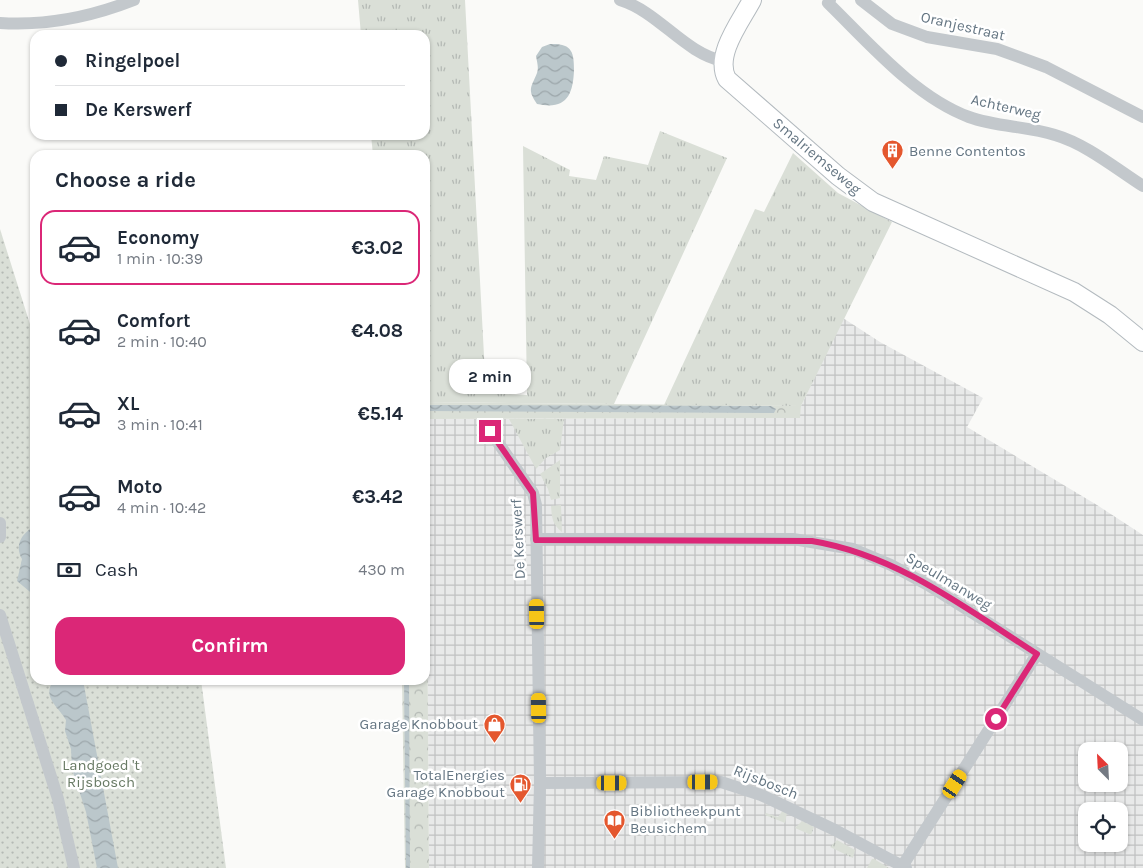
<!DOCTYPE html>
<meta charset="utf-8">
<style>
:root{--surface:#fff;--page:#f2f2f3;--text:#1f2937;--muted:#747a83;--line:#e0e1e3;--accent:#db2777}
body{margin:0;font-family:Karla,sans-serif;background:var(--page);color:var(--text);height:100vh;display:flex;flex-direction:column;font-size:19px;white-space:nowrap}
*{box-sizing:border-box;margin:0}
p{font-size:16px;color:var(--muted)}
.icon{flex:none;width:28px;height:28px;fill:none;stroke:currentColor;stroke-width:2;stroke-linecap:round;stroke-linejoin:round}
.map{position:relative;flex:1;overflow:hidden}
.sheet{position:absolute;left:30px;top:150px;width:400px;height:535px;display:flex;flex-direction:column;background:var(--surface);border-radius:15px;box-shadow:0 1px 4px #0004}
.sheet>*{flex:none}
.hud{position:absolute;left:30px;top:30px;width:400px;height:110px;border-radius:15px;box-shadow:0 1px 4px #0004;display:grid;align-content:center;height:110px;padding:0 25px;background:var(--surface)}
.needle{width:32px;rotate:336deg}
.controls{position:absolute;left:1078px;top:742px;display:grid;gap:10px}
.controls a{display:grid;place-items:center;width:50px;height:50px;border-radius:10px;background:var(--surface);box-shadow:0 1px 4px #0004;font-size:25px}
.end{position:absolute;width:22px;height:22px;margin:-11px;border:6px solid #db2777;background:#fff;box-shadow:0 0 0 2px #fff}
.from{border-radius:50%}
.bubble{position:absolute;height:35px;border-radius:15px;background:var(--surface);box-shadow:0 1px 4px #0004;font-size:16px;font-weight:700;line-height:35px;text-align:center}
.car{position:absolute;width:15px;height:30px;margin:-15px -8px;border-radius:6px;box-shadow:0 0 4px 1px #0007;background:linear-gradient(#f5c518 24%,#345 0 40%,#f5c518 0 76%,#345 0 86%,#f5c518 0)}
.hud b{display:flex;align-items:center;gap:18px;height:48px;font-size:19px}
.hud b+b{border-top:1px solid var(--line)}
.hud i{width:12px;height:12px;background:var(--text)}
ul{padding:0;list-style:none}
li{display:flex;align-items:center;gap:15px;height:75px;margin:0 10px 8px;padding:0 15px;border:2px solid transparent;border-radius:15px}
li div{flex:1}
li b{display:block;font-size:19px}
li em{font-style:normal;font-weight:700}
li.current{border-color:var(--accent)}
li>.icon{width:45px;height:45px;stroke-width:1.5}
h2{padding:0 25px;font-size:22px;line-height:60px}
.pay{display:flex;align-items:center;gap:12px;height:55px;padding:0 25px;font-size:19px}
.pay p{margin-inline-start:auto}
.button{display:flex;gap:10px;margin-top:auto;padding:10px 25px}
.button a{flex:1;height:58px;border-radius:15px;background:var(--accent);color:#fff;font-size:20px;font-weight:700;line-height:58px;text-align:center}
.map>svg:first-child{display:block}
.industrial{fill:url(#industrial-grid);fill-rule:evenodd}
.grass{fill:url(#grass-tufts)}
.forest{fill:url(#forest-crowns)}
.park{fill:url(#park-dots)}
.water{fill:url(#water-waves)}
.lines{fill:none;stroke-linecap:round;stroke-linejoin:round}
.secondary-casing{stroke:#b3babf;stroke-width:20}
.street{stroke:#c3c8cc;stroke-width:12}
.secondary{stroke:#fff;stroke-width:18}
.route{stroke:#db2777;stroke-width:6}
.labels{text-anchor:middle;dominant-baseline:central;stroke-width:5;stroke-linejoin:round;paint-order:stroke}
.street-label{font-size:15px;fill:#657683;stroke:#fff}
.poi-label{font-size:15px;fill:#657683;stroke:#fff;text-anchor:start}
.park-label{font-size:15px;fill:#687a64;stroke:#fff}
</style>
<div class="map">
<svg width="1143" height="868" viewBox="0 0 1143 868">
<defs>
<pattern id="industrial-grid" width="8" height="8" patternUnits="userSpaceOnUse" patternTransform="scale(1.25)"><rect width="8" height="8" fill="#e8e9e9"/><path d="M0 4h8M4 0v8" fill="none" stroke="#c0c1c2"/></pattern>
<pattern id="grass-tufts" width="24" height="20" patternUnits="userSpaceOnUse" patternTransform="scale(1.25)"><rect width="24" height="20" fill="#dadfd7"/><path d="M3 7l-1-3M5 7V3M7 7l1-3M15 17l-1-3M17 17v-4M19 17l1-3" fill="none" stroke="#b4b9b4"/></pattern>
<pattern id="forest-crowns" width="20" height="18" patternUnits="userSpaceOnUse" patternTransform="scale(1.25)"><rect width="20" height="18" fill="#dadfd7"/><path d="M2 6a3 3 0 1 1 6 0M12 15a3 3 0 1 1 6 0" fill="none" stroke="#b4b9b4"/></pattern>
<pattern id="park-dots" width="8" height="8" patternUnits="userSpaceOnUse" patternTransform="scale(1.25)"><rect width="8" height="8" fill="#dadfd7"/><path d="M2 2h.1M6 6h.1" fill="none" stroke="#b4b9b4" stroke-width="1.8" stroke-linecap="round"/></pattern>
<pattern id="water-waves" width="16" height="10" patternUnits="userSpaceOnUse" patternTransform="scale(1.25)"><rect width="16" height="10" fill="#bbc7cb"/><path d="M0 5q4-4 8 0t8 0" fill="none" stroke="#9ca6aa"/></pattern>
</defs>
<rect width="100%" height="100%" fill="#fafaf8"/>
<!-- industrial -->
<path class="industrial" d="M843 318 880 342 983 398 967 427 1097 505 1143 535V868H429L426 419 799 418 801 406ZM1086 751H1119V784H1086ZM1086 811H1119V844H1086Z"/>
<!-- grass -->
<g class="grass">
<path d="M358 0H465L486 393 527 395 523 146 570 170 569 176 596 180 604 156 648 165 660 131 727 158 614 404 425 402V155H373L371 135H425V35H361Z"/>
<path d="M793 153 838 193 892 222 801 406 664 405 755 209 764 212Z"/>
<path d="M509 419H564L560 450 546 458 536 469Z"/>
<path d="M560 460V498L551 500 548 489 540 474Z"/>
<path d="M561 505 562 532C552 524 552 518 551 506Z"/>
<path d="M783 810 787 813 785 823 765 815 766 813 778 817Z"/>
<path d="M802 821 814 827 811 835 795 828Z"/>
<path d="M837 840 855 850 853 858 830 847Z"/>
<path d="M872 859H874L889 868H867Z"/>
</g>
<!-- forest -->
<path class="forest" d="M425 402 801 406 800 418 426 419 429 868H405L402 680H425Z"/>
<!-- park -->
<path class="park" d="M0 229 35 340V680H201L226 868H0Z"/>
<!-- water -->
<g class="water">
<path d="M550 44C572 43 574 52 574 70 573 96 566 110 537 104 527 89 531 88 537 73 539 68 537 62 536 56L542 47Z"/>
<path d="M425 405 771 406 776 409 774 413 425 411Z"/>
<path d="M35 526V596L17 581 22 559C14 545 22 533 35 526Z"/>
<path d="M54 680H83L118 868H97L86 812 72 769 71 749 65 731 66 720C58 706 41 697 54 680Z"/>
<path d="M404 680H409L410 868H406Z"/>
</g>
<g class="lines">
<defs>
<path id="secondary" d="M752 0C741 21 714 55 727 79L838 176 873 202 1074 292 1110 315 1143 342"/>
</defs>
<!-- secondary casing -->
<use href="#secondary" class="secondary-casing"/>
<!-- street -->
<g class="street">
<path d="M620 0C659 12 684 53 723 61"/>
<path d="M830 0 828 3C869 43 915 97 969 117 996 127 1027 126 1055 135 1086 144 1115 168 1143 186"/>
<path d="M861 0 892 24 927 37 997 49 1046 67 1143 117"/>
<path d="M0 23C46 26 91 17 134 0"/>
<path d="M490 431 533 493 536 505 540 783 538 868"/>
<path d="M0 523V537"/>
<path d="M536 539H793L853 549 891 565 928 585 1143 720"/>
<path d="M0 615 58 799 74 868"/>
<path d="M540 783 721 782 761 795 835 830 906 868"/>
<path d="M903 865 1037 654"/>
</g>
<!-- secondary -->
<use href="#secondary" class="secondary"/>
</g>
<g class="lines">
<!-- route -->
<path class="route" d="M490 431 533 493 536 540 812 541C897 555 967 609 1037 654L996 719"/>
</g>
<!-- icons -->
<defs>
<symbol id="building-pin" viewBox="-11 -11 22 30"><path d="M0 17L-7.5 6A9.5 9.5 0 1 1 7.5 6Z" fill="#e4572e" stroke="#fff"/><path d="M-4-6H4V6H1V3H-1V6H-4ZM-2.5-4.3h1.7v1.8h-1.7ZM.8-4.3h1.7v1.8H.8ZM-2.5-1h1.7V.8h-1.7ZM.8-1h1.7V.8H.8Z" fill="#fff"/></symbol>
<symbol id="shop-pin" viewBox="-11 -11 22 30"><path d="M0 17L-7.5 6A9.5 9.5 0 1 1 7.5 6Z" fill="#e4572e" stroke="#fff"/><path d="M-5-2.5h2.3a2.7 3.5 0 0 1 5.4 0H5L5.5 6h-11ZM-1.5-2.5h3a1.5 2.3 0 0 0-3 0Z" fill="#fff"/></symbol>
<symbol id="fuel-pin" viewBox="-11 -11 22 30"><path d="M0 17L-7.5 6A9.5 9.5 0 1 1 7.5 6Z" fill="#e4572e" stroke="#fff"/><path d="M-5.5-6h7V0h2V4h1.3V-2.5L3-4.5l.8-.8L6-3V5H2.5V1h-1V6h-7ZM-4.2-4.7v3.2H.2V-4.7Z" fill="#fff"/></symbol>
<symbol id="library-pin" viewBox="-11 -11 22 30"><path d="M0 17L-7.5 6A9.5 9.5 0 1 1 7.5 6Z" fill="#e4572e" stroke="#fff"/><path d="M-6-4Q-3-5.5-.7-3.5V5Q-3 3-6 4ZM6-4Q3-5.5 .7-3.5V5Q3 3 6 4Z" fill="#fff"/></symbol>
</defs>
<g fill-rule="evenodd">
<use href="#building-pin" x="880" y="138" width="25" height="34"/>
<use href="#shop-pin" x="482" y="712" width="25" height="34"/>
<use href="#fuel-pin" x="508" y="772" width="25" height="34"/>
<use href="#library-pin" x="602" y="808" width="25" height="34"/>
</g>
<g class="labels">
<!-- street labels -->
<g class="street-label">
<text transform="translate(963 26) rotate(13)">Oranjestraat</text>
<text transform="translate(1006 107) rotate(13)">Achterweg</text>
<text transform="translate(817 156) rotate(40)">Smalriemseweg</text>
<text transform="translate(518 539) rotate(-93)">De Kerswerf</text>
<text transform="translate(949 581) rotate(31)">Speulmanweg</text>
<text transform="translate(766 782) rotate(22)">Rijsbosch</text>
</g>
<!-- poi labels -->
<g class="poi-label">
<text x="909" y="151">Benne Contentos</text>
<text x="478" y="724" text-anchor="end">Garage Knobbout</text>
<text x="505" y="775" text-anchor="end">TotalEnergies<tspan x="505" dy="17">Garage Knobbout</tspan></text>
<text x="630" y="811">Bibliotheekpunt<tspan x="630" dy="17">Beusichem</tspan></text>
</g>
<!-- park labels -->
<g class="park-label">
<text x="101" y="765">Landgoed 't<tspan x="101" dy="17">Rijsbosch</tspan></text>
</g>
</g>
</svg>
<div class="controls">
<a><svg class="needle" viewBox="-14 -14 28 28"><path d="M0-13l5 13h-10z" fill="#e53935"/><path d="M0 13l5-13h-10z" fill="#747a83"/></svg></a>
<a><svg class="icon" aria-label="locate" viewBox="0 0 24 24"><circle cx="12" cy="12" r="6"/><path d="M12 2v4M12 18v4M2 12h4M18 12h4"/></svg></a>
</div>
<i class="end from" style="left:996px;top:719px"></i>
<i class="end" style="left:490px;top:431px"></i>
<div class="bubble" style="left:449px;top:359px;width:82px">2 min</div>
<i class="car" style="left:537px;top:614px;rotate:359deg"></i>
<i class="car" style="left:539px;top:708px;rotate:359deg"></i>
<i class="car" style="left:703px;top:782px;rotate:90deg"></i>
<i class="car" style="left:612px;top:783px;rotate:90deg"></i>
<i class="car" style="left:955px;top:784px;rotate:33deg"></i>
<div class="hud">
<b><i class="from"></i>Ringelpoel</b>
<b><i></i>De Kerswerf</b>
</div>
<section class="sheet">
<h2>Choose a ride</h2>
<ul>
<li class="current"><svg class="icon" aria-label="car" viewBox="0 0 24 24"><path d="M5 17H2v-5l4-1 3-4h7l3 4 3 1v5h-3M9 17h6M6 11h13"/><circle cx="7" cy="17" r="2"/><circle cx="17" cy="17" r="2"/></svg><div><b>Economy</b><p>1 min · 10:39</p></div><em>€3.02</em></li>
<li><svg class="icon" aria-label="car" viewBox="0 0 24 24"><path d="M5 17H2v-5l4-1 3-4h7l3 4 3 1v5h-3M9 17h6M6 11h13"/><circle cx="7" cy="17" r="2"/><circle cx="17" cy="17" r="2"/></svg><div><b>Comfort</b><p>2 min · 10:40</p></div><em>€4.08</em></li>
<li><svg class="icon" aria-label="car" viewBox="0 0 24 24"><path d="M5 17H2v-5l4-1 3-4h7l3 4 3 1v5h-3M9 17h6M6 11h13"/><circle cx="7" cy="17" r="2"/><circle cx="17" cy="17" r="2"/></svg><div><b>XL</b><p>3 min · 10:41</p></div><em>€5.14</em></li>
<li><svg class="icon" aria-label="car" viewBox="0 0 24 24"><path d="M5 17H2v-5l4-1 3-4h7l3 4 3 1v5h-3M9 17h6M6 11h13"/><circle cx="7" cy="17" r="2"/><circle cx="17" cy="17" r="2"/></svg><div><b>Moto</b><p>4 min · 10:42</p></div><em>€3.42</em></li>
</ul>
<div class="pay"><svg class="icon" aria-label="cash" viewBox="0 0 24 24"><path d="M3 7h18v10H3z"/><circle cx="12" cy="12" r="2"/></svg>Cash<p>430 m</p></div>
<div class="button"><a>Confirm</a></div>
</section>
</div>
